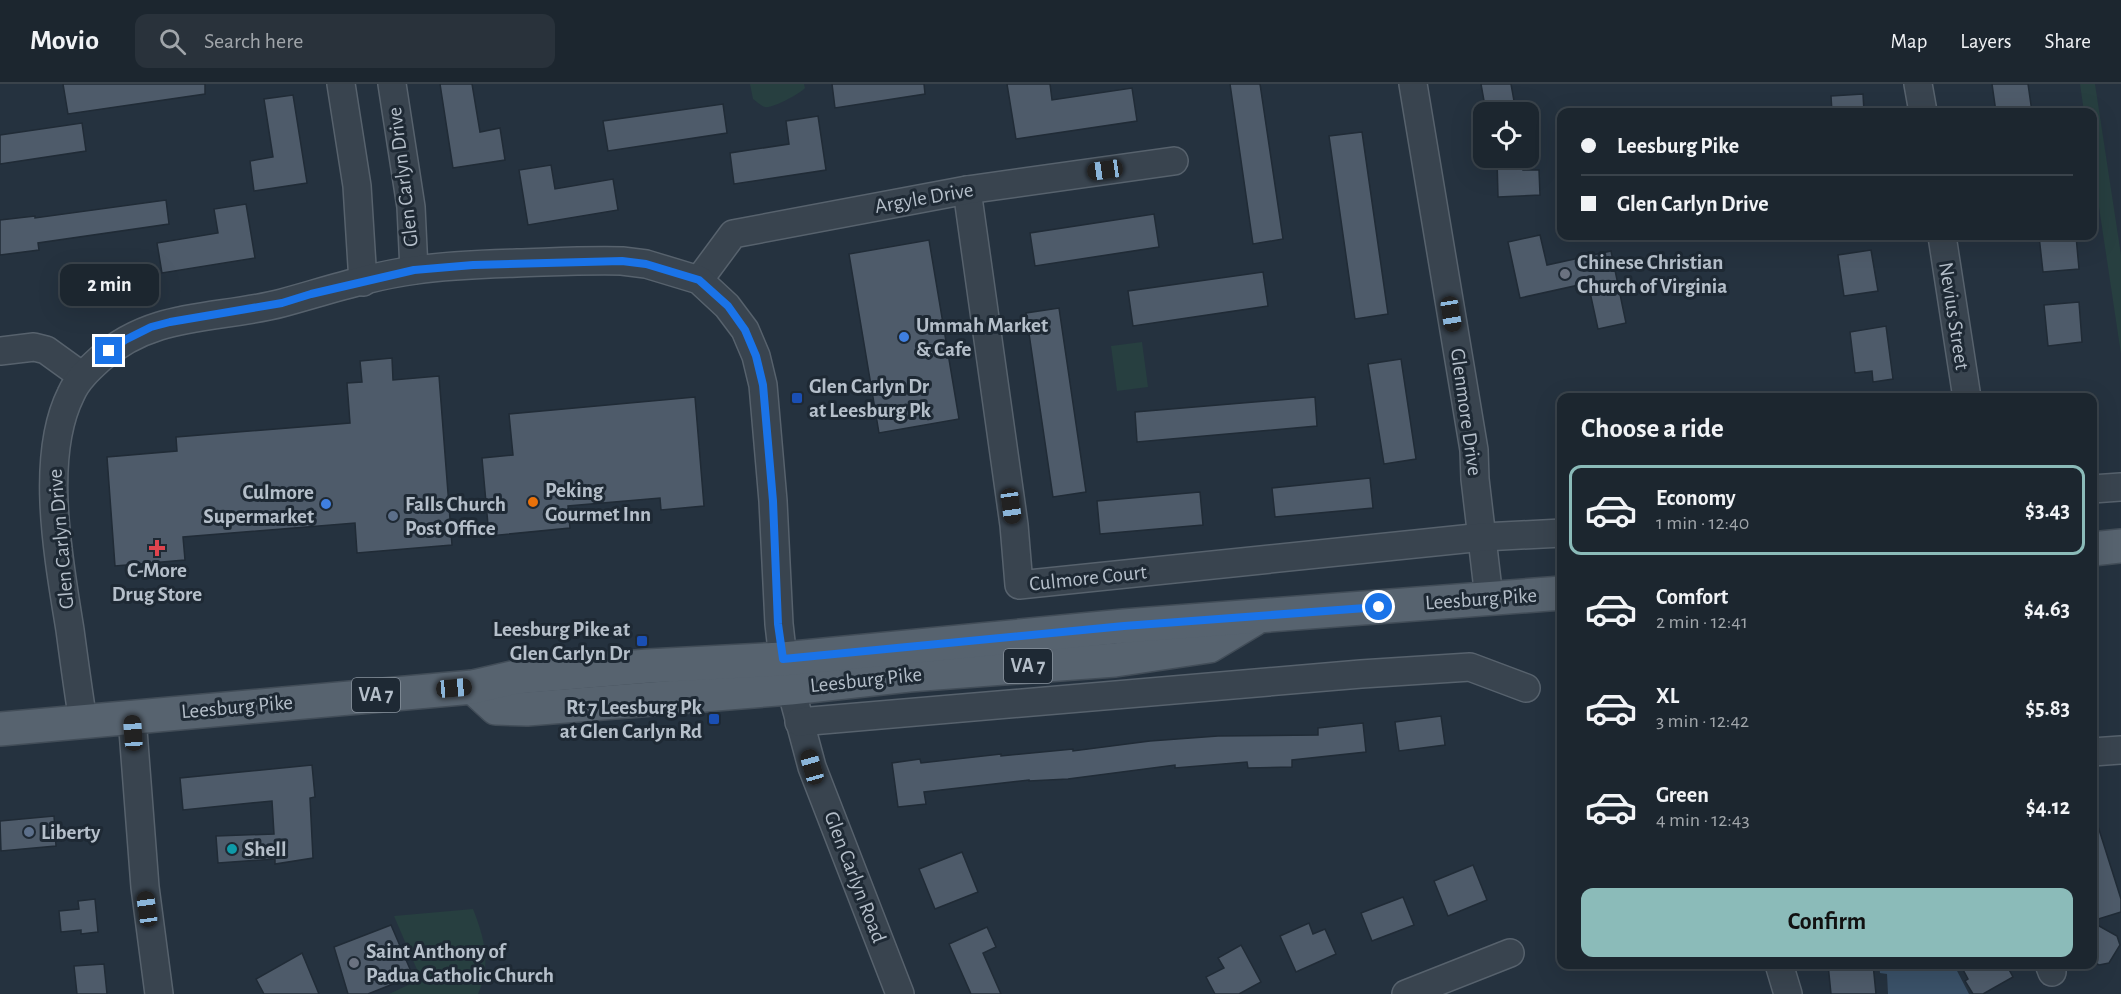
<!DOCTYPE html>
<meta charset="utf-8">
<style>
:root{--surface:#1c262f;--page:#29323b;--text:#f1f3f6;--muted:#a0a5aa;--line:#3a434b;--accent:#8bbbb9}
body{margin:0;font-family:"Alegreya Sans",sans-serif;background:var(--page);color:var(--text);height:100vh;display:flex;flex-direction:column;font-size:22px;white-space:nowrap}
*{box-sizing:border-box;margin:0}
p{font-size:20px;color:var(--muted)}
.icon{flex:none;width:33px;height:33px;fill:none;stroke:currentColor;stroke-width:2;stroke-linecap:round;stroke-linejoin:round}
.map{position:relative;flex:1;overflow:hidden}
.details{position:absolute;left:1557px;top:309px;width:540px;height:576px;display:flex;flex-direction:column;background:var(--surface);border-radius:12px;box-shadow:0 6px 24px #0002,0 0 0 2px var(--line)}
.details>*{flex:none}
.banner{position:absolute;left:1557px;top:24px;width:540px;height:132px;border-radius:12px;box-shadow:0 6px 24px #0002,0 0 0 2px var(--line);display:grid;align-content:center;height:132px;padding:0 24px;background:var(--surface)}
.controls{position:absolute;left:1473px;top:18px;display:grid;gap:12px}
.controls a{display:grid;place-items:center;width:66px;height:66px;border-radius:12px;background:var(--surface);box-shadow:0 6px 24px #0002,0 0 0 2px var(--line);font-size:30px}
.end{position:absolute;width:27px;height:27px;margin:-14px;border:8px solid #1a73e8;background:#fff;box-shadow:0 0 0 3px #fff}
.from{border-radius:50%}
.bubble{position:absolute;height:42px;border-radius:12px;background:var(--surface);box-shadow:0 6px 24px #0002,0 0 0 2px var(--line);font-size:20px;font-weight:700;line-height:42px;text-align:center}
.car{position:absolute;width:18px;height:36px;margin:-18px -9px;border-radius:8px;box-shadow:0 0 4px 2px #0007;background:linear-gradient(#222 24%,#8ab4d8 0 40%,#222 0 76%,#8ab4d8 0 86%,#222 0)}
.banner b{display:flex;align-items:center;gap:21px;height:57px;font-size:22px}
.banner b+b{border-top:2px solid var(--line)}
.banner i{width:15px;height:15px;background:var(--text)}
ul{padding:0;list-style:none}
li{display:flex;align-items:center;gap:18px;height:90px;margin:0 12px 9px;padding:0 12px;border:3px solid transparent;border-radius:12px}
li div{flex:1}
li b{display:block;font-size:22px}
li em{font-style:normal;font-weight:700}
li.current{border-color:var(--accent)}
li>.icon{width:54px;height:54px;stroke-width:1.5}
h2{padding:0 24px;font-size:27px;line-height:72px}
.cta{display:flex;gap:12px;margin-top:auto;padding:12px 24px}
.cta a{flex:1;height:69px;border-radius:12px;background:var(--accent);color:#111;font-size:24px;font-weight:700;line-height:69px;text-align:center}
header{display:flex;align-items:center;gap:36px;box-sizing:border-box;height:84px;padding:0 30px;background:var(--surface);border-bottom:2px solid var(--line)}
header strong{font-size:28px}
nav{display:flex;gap:33px;margin-inline-start:auto;font-size:21px}
.search{width:420px;height:54px;background:var(--page);display:flex;align-items:center;gap:15px;box-sizing:border-box;padding:0 21px;border-radius:12px;color:var(--muted);font-size:22px}
.map>svg:first-child{display:block}
.green{fill:#273f40}
.water{fill:#3a5168}
.building{fill:#4e5b6a;stroke:#202b36;stroke-width:1.5}
.lines{fill:none;stroke-linecap:round;stroke-linejoin:round}
.minor-casing{stroke:#57626d;stroke-width:30}
.major-casing{stroke:#424d58;stroke-width:36}
.minor{stroke:#39444f;stroke-width:27}
.major{stroke:#57636f;stroke-width:33}
.route{stroke:#1a73e8;stroke-width:8}
.worship-dot{fill:#6b7280;stroke:#1e2934;stroke-width:2}
.shop-dot{fill:#3f7fe0;stroke:#1e2934;stroke-width:2}
.transit-dot{fill:#1a4fb4;stroke:#1e2934;stroke-width:2}
.food-dot{fill:#e8710a;stroke:#1e2934;stroke-width:2}
.service-dot{fill:#5c6f8a;stroke:#1e2934;stroke-width:2}
.health-dot{fill:#e0444e;stroke:#1e2934;stroke-width:2}
.culture-dot{fill:#0f9aa8;stroke:#1e2934;stroke-width:2}
.labels{text-anchor:middle;dominant-baseline:central;stroke-width:6;stroke-linejoin:round;paint-order:stroke}
.shield{fill:#1e2934;stroke:#88929d;stroke-width:1.5}
.shield-label{font-size:20px;font-weight:bold;fill:#b5bfca}
.street-label{font-size:21px;fill:#b5bfca;stroke:#1e2934}
.poi-label{font-size:21px;font-weight:bold;fill:#b5bfca;stroke:#1e2934;text-anchor:start}
</style>
<header>
<strong>Movio</strong>
<div class="search"><svg class="icon" aria-label="search" viewBox="0 0 24 24"><circle cx="10" cy="10" r="6"/><path d="M15 15l6 6"/></svg>Search here</div>
<nav><a>Map</a><a>Layers</a><a>Share</a></nav>
</header>
<div class="map">
<svg width="2121" height="910" viewBox="0 0 2121 910">
<rect width="100%" height="100%" fill="#25323f"/>
<!-- green -->
<g class="green">
<path d="M750 0H804L805 4C801 9 772 25 765 23 761 22 756 17 753 15Z"/>
<path d="M2080 0H2095L2121 171V270L2093 83 2092 28H2084Z"/>
<path d="M1142 258 1148 303 1117 307 1111 262Z"/>
<path d="M473 825C484 853 492 881 478 910H389L421 895 394 832Z"/>
</g>
<!-- water -->
<path class="water" d="M1879 881H1954L1969 910H1888L1887 890 1880 889Z"/>
<!-- building -->
<g class="building">
<path d="M63 0H205V10L68 30Z"/>
<path d="M440 0H472L480 48 500 44 505 76 453 84Z"/>
<path d="M832 0H924L925 10 835 24Z"/>
<path d="M1007 0H1050L1052 16 1132 4 1137 37 1016 55Z"/>
<path d="M1230 0H1260L1283 155 1253 160Z"/>
<path d="M1481 0H1511L1516 28H1486Z"/>
<path d="M1992 0H2028L2032 28H1996Z"/>
<path d="M1863 10 1864 28H1832L1831 12Z"/>
<path d="M293 11 307 99 254 107 250 77 273 73 264 15Z"/>
<path d="M723 20 727 49 608 67 603 37Z"/>
<path d="M818 32 826 86 734 100 730 69 789 60 786 37Z"/>
<path d="M82 39 86 67 0 80V51Z"/>
<path d="M1362 48 1388 230 1355 235 1329 52Z"/>
<path d="M1497 74H1523V86H1539L1540 111 1498 113Z"/>
<path d="M551 81 555 105 613 95 618 126 528 141 519 86Z"/>
<path d="M166 116 169 140 38 159 39 166 0 171V136L35 132V134Z"/>
<path d="M246 120 255 174 162 189 157 159 218 149 214 125Z"/>
<path d="M1154 130 1159 163 1035 182 1030 149Z"/>
<path d="M1540 151 1547 181 1611 167 1626 239 1598 245 1588 199 1520 214 1508 158Z"/>
<path d="M2039 152H2076L2079 185 2043 188Z"/>
<path d="M929 156 959 335 879 349 849 170Z"/>
<path d="M1871 166 1878 207 1844 212 1838 171Z"/>
<path d="M1263 188 1268 222 1133 242 1128 207Z"/>
<path d="M2079 218 2082 258 2048 262 2044 221Z"/>
<path d="M1059 224 1086 408 1053 413 1026 229Z"/>
<path d="M1886 242 1893 295 1873 298 1872 287 1855 289 1850 248Z"/>
<path d="M392 274 393 296 439 292 452 461 357 469 355 439 183 453 185 476 115 482 107 373 177 367 176 353 350 339 347 299 362 298 360 277Z"/>
<path d="M1401 275 1416 375 1384 380 1368 280Z"/>
<path d="M695 313 704 422 661 426 660 414 568 422 570 444 489 452 482 374 513 371 509 330Z"/>
<path d="M1315 313 1317 342 1137 358 1135 328Z"/>
<path d="M1370 394 1373 424 1275 433 1272 404Z"/>
<path d="M1200 408 1203 441 1100 450 1097 417Z"/>
<path d="M1441 632 1445 661 1399 667 1395 638Z"/>
<path d="M1363 639 1366 668 1292 676V683L1248 684 1247 678 1175 684V681L1068 695 1029 697V696L924 708 926 720 898 723 892 679 920 675 921 679 1001 670V672L1073 665V667L1150 657 1218 652 1318 651V644Z"/>
<path d="M312 681 315 713 310 714 313 774 275 780V775L218 779 216 752 274 750 272 717 183 726 180 694Z"/>
<path d="M54 732 56 762 1 767 0 737Z"/>
<path d="M2092 736H2096L2121 815V828L2092 837Z"/>
<path d="M962 768 978 808 935 825 919 785Z"/>
<path d="M1473 781 1487 816 1448 832 1434 797Z"/>
<path d="M1403 813 1414 841 1372 857 1361 829Z"/>
<path d="M95 815 98 848 81 850V846L61 848 59 827 79 825 78 817Z"/>
<path d="M2092 838 2117 852 2120 861 2109 879 2099 881 2092 877Z"/>
<path d="M1309 839 1313 850 1325 845 1336 870 1296 888 1280 852Z"/>
<path d="M391 841 413 892 368 910H348L334 863Z"/>
<path d="M987 843 996 863 983 869 1001 910H971L949 860Z"/>
<path d="M1241 861 1261 898 1239 910H1215L1206 893 1224 884 1218 874Z"/>
<path d="M302 869 319 910H264L256 895Z"/>
<path d="M104 880 107 910H77L74 882Z"/>
<path d="M1828 880H1873L1876 910H1831Z"/>
<path d="M1960 880H2006L2013 893 1983 910H1973L1965 897 1968 895Z"/>
</g>
<g class="lines">
<defs>
<g id="minor">
<path d="M341 0 357 102 363 198"/>
<path d="M392 0 411 123 414 186"/>
<path d="M1413 0 1474 366 1475 395 1489 514"/>
<path d="M1918 0 1923 28"/>
<path d="M967 106 1014 441 1019 501 1483 453 1562 449"/>
<path d="M1942 152 1967 314"/>
<path d="M699 196 733 150 967 106 1174 77"/>
<path d="M0 267 34 263 46 266 82 292"/>
<path d="M2092 405 2121 403"/>
<path d="M132 633 145 803 159 910"/>
<path d="M83 637C78 606 74 576 70 546 59 477 39 374 71 310 77 296 89 285 100 275 154 227 217 236 282 219 326 207 370 192 416 186 449 181 483 180 517 179 552 178 587 176 622 177L646 180 699 196 727 222 745 246 756 272 763 301 773 417 779 540 783 575 812 683 900 910"/>
<path d="M799 638 1361 590 1470 583 1526 604"/>
<path d="M2092 668 2121 666"/>
<path d="M1779 880 1788 910"/>
<path d="M2049 880 2052 888"/>
<path d="M1406 910 1510 869"/>
</g>
<g id="major">
<path d="M2092 465 2121 462"/>
<path d="M473 603 496 624 527 625 790 604 909 591 1115 576 1209 562 1254 535"/>
<path d="M0 645 473 603 516 593 648 582 783 575 1124 542 1562 509"/>
</g>
</defs>
<!-- minor casing -->
<use href="#minor" class="minor-casing"/>
<!-- major casing -->
<use href="#major" class="major-casing"/>
<!-- minor -->
<use href="#minor" class="minor"/>
<!-- major -->
<use href="#major" class="major"/>
</g>
<g class="lines">
<!-- route -->
<path class="route" d="M109 267 125 256 151 243 170 238 282 219 311 210 414 186 473 181 622 177 646 180 699 196 728 222 745 246 756 272 763 301 773 417 778 540 783 575 1124 542 1379 523"/>
</g>
<!-- markers -->
<g class="worship-dot">
<circle cx="1565" cy="190" r="6"/>
<circle cx="354" cy="879" r="6"/>
</g>
<g class="shop-dot">
<circle cx="904" cy="253" r="6"/>
<circle cx="326" cy="420" r="6"/>
</g>
<g class="transit-dot">
<rect x="791" y="308" width="12" height="12" rx="3"/>
<rect x="636" y="551" width="12" height="12" rx="3"/>
<rect x="708" y="629" width="12" height="12" rx="3"/>
</g>
<circle class="food-dot" cx="533" cy="418" r="6"/>
<g class="service-dot">
<circle cx="393" cy="432" r="6"/>
<circle cx="29" cy="748" r="6"/>
</g>
<path class="health-dot" d="M154 455h6v6h6v6h-6v6h-6v-6h-6v-6h6z"/>
<circle class="culture-dot" cx="232" cy="765" r="6"/>
<g class="labels">
<!-- shield labels -->
<g class="shield">
<rect x="1004" y="565" width="48" height="34" rx="4.5"/>
<rect x="352" y="594" width="48" height="34" rx="4.5"/>
</g>
<g class="shield-label">
<text x="1028" y="582">VA 7</text>
<text x="376" y="611">VA 7</text>
</g>
<!-- street labels -->
<g class="street-label">
<text transform="translate(403 93) rotate(-97)">Glen Carlyn Drive</text>
<text transform="translate(924 114) rotate(-10)">Argyle Drive</text>
<text transform="translate(1954 232) rotate(81)">Nevius Street</text>
<text transform="translate(1466 328) rotate(82)">Glenmore Drive</text>
<text transform="translate(61 455) rotate(-95)">Glen Carlyn Drive</text>
<text transform="translate(1088 494) rotate(-6)">Culmore Court</text>
<text transform="translate(1481 515) rotate(-4)">Leesburg Pike</text>
<text transform="translate(866 596) rotate(-6)">Leesburg Pike</text>
<text transform="translate(237 623) rotate(-5)">Leesburg Pike</text>
<text transform="translate(855 793) rotate(69)">Glen Carlyn Road</text>
</g>
<!-- poi labels -->
<g class="poi-label">
<text x="1577" y="178">Chinese Christian<tspan x="1577" dy="24">Church of Virginia</tspan></text>
<text x="916" y="241">Ummah Market<tspan x="916" dy="24">&amp; Cafe</tspan></text>
<text x="809" y="302">Glen Carlyn Dr<tspan x="809" dy="24">at Leesburg Pk</tspan></text>
<text x="545" y="406">Peking<tspan x="545" dy="24">Gourmet Inn</tspan></text>
<text x="314" y="408" text-anchor="end">Culmore<tspan x="314" dy="24">Supermarket</tspan></text>
<text x="405" y="420">Falls Church<tspan x="405" dy="24">Post Office</tspan></text>
<text x="157" y="486" text-anchor="middle">C-More<tspan x="157" dy="24">Drug Store</tspan></text>
<text x="630" y="545" text-anchor="end">Leesburg Pike at<tspan x="630" dy="24">Glen Carlyn Dr</tspan></text>
<text x="702" y="623" text-anchor="end">Rt 7 Leesburg Pk<tspan x="702" dy="24">at Glen Carlyn Rd</tspan></text>
<text x="41" y="748">Liberty</text>
<text x="244" y="765">Shell</text>
<text x="366" y="867">Saint Anthony of<tspan x="366" dy="24">Padua Catholic Church</tspan></text>
</g>
</g>
</svg>
<div class="controls">
<a><svg class="icon" aria-label="locate" viewBox="0 0 24 24"><circle cx="12" cy="12" r="6"/><path d="M12 2v4M12 18v4M2 12h4M18 12h4"/></svg></a>
</div>
<i class="end from" style="left:1379px;top:523px"></i>
<i class="end" style="left:109px;top:267px"></i>
<div class="bubble" style="left:60px;top:180px;width:99px">2 min</div>
<i class="car" style="left:1105px;top:86px;rotate:262deg"></i>
<i class="car" style="left:1451px;top:230px;rotate:171deg"></i>
<i class="car" style="left:1011px;top:422px;rotate:172deg"></i>
<i class="car" style="left:454px;top:604px;rotate:85deg"></i>
<i class="car" style="left:133px;top:649px;rotate:356deg"></i>
<i class="car" style="left:812px;top:683px;rotate:344deg"></i>
<i class="car" style="left:147px;top:825px;rotate:352deg"></i>
<div class="banner">
<b><i class="from"></i>Leesburg Pike</b>
<b><i></i>Glen Carlyn Drive</b>
</div>
<section class="details">
<h2>Choose a ride</h2>
<ul>
<li class="current"><svg class="icon" aria-label="car" viewBox="0 0 24 24"><path d="M5 17H2v-5l4-1 3-4h7l3 4 3 1v5h-3M9 17h6M6 11h13"/><circle cx="7" cy="17" r="2"/><circle cx="17" cy="17" r="2"/></svg><div><b>Economy</b><p>1 min · 12:40</p></div><em>$3.43</em></li>
<li><svg class="icon" aria-label="car" viewBox="0 0 24 24"><path d="M5 17H2v-5l4-1 3-4h7l3 4 3 1v5h-3M9 17h6M6 11h13"/><circle cx="7" cy="17" r="2"/><circle cx="17" cy="17" r="2"/></svg><div><b>Comfort</b><p>2 min · 12:41</p></div><em>$4.63</em></li>
<li><svg class="icon" aria-label="car" viewBox="0 0 24 24"><path d="M5 17H2v-5l4-1 3-4h7l3 4 3 1v5h-3M9 17h6M6 11h13"/><circle cx="7" cy="17" r="2"/><circle cx="17" cy="17" r="2"/></svg><div><b>XL</b><p>3 min · 12:42</p></div><em>$5.83</em></li>
<li><svg class="icon" aria-label="car" viewBox="0 0 24 24"><path d="M5 17H2v-5l4-1 3-4h7l3 4 3 1v5h-3M9 17h6M6 11h13"/><circle cx="7" cy="17" r="2"/><circle cx="17" cy="17" r="2"/></svg><div><b>Green</b><p>4 min · 12:43</p></div><em>$4.12</em></li>
</ul>
<div class="cta"><a>Confirm</a></div>
</section>
</div>
